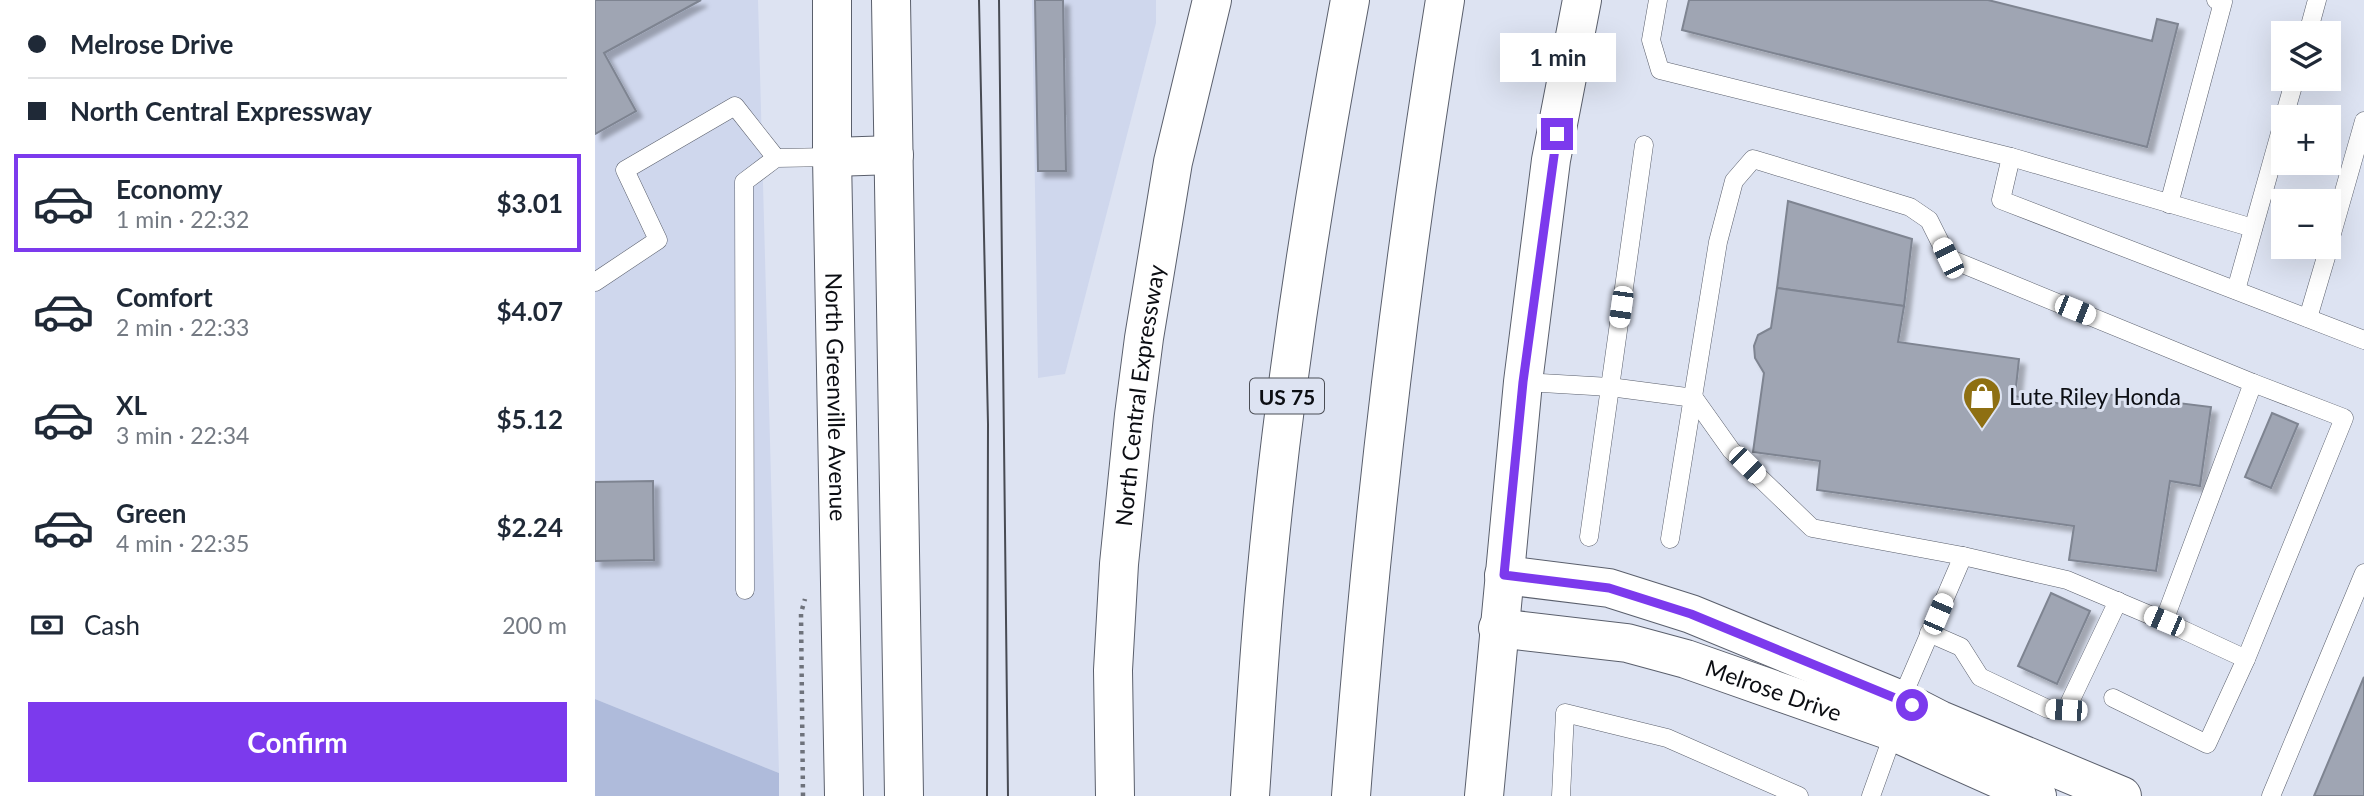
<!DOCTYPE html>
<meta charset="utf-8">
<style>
:root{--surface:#fff;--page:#f2f2f3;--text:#1f2937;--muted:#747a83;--line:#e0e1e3;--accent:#7c3aed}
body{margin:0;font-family:Lato,sans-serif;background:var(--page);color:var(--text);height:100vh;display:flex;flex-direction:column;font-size:26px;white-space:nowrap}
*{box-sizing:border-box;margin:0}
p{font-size:23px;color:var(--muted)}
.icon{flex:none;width:38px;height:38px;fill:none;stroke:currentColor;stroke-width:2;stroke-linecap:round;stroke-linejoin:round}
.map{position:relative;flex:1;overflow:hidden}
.sheet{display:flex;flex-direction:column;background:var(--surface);width:595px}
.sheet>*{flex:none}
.top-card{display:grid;align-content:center;height:154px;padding:0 28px;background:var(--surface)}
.fabs{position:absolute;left:1676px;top:21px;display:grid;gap:14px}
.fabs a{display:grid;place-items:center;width:70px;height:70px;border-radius:0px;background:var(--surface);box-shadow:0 7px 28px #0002;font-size:35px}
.end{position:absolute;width:32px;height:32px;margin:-16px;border:9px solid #7c3aed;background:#fff;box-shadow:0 0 0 4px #fff}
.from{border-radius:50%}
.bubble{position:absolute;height:49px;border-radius:0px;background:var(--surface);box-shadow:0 7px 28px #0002;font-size:23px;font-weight:700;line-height:49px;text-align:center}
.car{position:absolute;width:21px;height:42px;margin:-21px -10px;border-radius:9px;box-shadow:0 0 5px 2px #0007;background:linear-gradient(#fff 24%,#345 0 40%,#fff 0 76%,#345 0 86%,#fff 0)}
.top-card b{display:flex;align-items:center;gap:24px;height:66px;font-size:26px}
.top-card b+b{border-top:2px solid var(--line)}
.top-card i{width:18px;height:18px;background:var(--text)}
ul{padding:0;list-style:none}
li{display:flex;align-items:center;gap:21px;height:98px;margin:0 14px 10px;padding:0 14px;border:4px solid transparent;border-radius:0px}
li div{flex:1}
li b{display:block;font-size:26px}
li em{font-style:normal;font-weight:700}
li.selected{border-color:var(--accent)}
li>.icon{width:63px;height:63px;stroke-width:1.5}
.pay{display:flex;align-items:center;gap:18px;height:77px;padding:0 28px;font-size:26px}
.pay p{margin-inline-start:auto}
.cta{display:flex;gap:14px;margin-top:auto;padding:14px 28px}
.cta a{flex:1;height:80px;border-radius:0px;background:var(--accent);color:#fff;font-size:28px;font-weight:700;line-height:80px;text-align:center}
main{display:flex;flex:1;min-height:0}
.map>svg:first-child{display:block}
.built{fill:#cfd7ed}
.green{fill:#afbbdb}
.building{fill:#9fa5b3;stroke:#7e8491;stroke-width:2;filter:url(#shadow)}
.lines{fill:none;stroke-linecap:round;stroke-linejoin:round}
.lane-casing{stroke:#5a5f6c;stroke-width:19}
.secondary-casing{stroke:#5a5f6c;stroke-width:40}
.highway-casing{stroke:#5a5f6c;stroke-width:40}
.path{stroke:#6e727b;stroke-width:4.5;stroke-dasharray:3.5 5;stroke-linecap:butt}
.lane{stroke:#fff;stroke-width:18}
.secondary{stroke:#fff;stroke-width:38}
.highway{stroke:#fff;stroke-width:38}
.tram{stroke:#484b53;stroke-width:2}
.route{stroke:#7c3aed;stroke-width:9}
.labels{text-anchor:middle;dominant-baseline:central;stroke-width:6;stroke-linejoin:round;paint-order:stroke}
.shield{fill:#dde3f2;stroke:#4b4e56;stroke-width:2}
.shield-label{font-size:21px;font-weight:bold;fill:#0c0e13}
.street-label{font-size:23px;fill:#0c0e13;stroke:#dde3f2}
.poi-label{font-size:23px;fill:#0c0e13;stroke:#dde3f2;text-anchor:start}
</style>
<main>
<section class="sheet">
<div class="top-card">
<b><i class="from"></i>Melrose Drive</b>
<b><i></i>North Central Expressway</b>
</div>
<ul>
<li class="selected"><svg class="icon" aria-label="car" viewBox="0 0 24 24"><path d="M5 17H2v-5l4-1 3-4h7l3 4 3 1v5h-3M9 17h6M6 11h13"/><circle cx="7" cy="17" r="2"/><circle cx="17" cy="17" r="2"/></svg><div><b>Economy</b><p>1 min · 22:32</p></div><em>$3.01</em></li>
<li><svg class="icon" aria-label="car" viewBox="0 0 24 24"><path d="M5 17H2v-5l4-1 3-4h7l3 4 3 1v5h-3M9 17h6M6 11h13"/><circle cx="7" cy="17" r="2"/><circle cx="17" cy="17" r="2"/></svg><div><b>Comfort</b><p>2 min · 22:33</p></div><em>$4.07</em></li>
<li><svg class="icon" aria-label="car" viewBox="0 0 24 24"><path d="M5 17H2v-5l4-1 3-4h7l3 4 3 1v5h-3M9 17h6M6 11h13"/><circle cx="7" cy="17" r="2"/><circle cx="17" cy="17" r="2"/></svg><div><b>XL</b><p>3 min · 22:34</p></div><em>$5.12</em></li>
<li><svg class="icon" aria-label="car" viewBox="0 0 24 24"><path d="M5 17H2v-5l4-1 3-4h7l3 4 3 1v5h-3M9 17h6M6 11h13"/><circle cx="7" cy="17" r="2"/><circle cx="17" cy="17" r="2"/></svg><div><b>Green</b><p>4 min · 22:35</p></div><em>$2.24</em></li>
</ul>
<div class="pay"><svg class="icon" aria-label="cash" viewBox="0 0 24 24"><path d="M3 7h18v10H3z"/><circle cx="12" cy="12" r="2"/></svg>Cash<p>200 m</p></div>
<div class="cta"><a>Confirm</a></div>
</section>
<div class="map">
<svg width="1769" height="796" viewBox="0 0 1769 796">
<defs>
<filter id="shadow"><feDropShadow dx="6" dy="6" stdDeviation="2" flood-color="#0004"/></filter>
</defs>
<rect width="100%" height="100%" fill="#dde3f2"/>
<!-- built -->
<g class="built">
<path d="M0 0H163L184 773 0 699Z"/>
<path d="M437 0H561V23L470 374 443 378Z"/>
</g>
<!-- green -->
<path class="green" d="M0 699 184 773V796H0Z"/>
<!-- building -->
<g class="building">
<path d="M0 0H106L9 53 41 111 0 134Z"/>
<path d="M440 0H468L471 171H443Z"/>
<path d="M1094 0H1393L1557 41 1562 19 1583 24 1552 147 1087 30Z"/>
<path d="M1193 201 1317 239 1309 306 1182 288Z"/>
<path d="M1182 288 1309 306 1303 342 1424 359 1420 396 1491 408 1495 392 1616 407 1605 486 1575 481 1561 571 1474 560 1479 526 1222 490 1225 461 1158 452 1169 373 1160 358 1159 346 1163 335 1176 328Z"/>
<path d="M1677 413 1703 424 1676 488 1650 477Z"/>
<path d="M58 481 59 560 0 561V482Z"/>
<path d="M1456 593 1495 611 1462 684 1423 666Z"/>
<path d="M1769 677V796H1719Z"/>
</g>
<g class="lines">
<defs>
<g id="lane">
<path d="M1063 0 1056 40 1065 70 1416 157 1406 200 1769 340"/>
<path d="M1713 33 1722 0"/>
<path d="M1689 117 1700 79"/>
<path d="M1416 157 1658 228"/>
<path d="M1574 204 1628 2 1621 0"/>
<path d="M1734 244 1769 121"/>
<path d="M0 282 63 240 30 170 140 106 181 158"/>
<path d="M1641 290 1689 119"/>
<path d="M1713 318 1734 247"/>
<path d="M928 382 1015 387 1099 398 1136 450 1217 528 1368 556 1306 700"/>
<path d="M994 537 1049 145"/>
<path d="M1075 539 1123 242 1139 181 1158 159 1315 207 1334 220 1353 258 1658 383 1569 621 1472 580 1368 556"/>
<path d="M150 590 149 182 181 158 237 157"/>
<path d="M1569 621 1651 659 1749 418 1658 383"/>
<path d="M1334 633 1366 647 1385 677 1453 709 1471 710 1523 601"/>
<path d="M1518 698 1612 744 1651 659"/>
<path d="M966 796 970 713 1072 738 1204 796"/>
<path d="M1276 796 1299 732"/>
<path d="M1676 796 1769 573"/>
</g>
<g id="secondary">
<path id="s1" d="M237 0V157L249 796"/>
<path d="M296 0 309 796"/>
<path d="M237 157 299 155"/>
<path d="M909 575 1014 588 1096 614 1306 700 1345 720 1527 796"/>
<path id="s2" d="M903 628 1032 643 1091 659 1299 732 1442 796"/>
<path id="s3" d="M520 796 518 670 524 564 539 415 549 338 578 162 617 0"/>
<path d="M889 796 928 382 956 160 987 0"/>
</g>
<g id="highway">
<path d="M655 796C660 724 664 651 671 579 689 385 719 191 755 0"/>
<path d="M756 796C776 529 807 264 850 0"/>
</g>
</defs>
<!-- lane casing -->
<use href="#lane" class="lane-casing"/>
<!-- secondary casing -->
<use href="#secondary" class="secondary-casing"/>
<!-- highway casing -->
<use href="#highway" class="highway-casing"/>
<!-- path -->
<path class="path" d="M208 796 206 613 210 599"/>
<!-- lane -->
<use href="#lane" class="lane"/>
<!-- secondary -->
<use href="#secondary" class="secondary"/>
<!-- highway -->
<use href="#highway" class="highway"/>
<!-- tram -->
<g class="tram">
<path d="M384 0 393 424 392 796"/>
<path d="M404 0 413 796"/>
</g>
</g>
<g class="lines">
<!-- route -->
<path class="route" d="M962 134 928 382 909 575 1014 588 1096 614 1317 705"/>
</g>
<!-- icons -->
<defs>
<symbol id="shop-pin" viewBox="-11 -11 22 30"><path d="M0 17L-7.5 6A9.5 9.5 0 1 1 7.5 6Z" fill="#8e6f12" stroke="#dde3f2"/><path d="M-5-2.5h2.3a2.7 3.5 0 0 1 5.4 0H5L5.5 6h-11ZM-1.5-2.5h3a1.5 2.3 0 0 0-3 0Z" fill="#fff"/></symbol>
</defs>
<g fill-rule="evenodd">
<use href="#shop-pin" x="1365" y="374" width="44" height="60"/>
</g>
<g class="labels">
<!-- shield labels -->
<rect class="shield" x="655" y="378.5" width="74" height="35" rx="5"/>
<g class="shield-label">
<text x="692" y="396">US 75</text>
</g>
<!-- street labels -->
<g class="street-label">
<text stroke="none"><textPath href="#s3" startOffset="402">North Central Expressway</textPath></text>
<text stroke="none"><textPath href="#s1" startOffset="397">North Greenville Avenue</textPath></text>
<text stroke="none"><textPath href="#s2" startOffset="284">Melrose Drive</textPath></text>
</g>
<!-- poi labels -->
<g class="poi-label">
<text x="1414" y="396">Lute Riley Honda</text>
</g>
</g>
</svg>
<div class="fabs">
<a><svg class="icon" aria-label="layers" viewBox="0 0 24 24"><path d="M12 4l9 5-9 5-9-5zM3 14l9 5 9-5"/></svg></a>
<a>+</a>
<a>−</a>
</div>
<i class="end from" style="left:1317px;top:705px"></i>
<i class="end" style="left:962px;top:134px"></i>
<div class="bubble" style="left:905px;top:33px;width:116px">1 min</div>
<i class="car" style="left:1353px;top:258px;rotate:334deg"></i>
<i class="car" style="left:1026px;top:307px;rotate:188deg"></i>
<i class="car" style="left:1480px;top:310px;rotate:112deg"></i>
<i class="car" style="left:1152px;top:465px;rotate:135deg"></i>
<i class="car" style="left:1343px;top:614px;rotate:23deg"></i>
<i class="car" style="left:1569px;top:621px;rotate:293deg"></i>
<i class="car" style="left:1471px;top:710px;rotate:273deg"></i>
</div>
</main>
